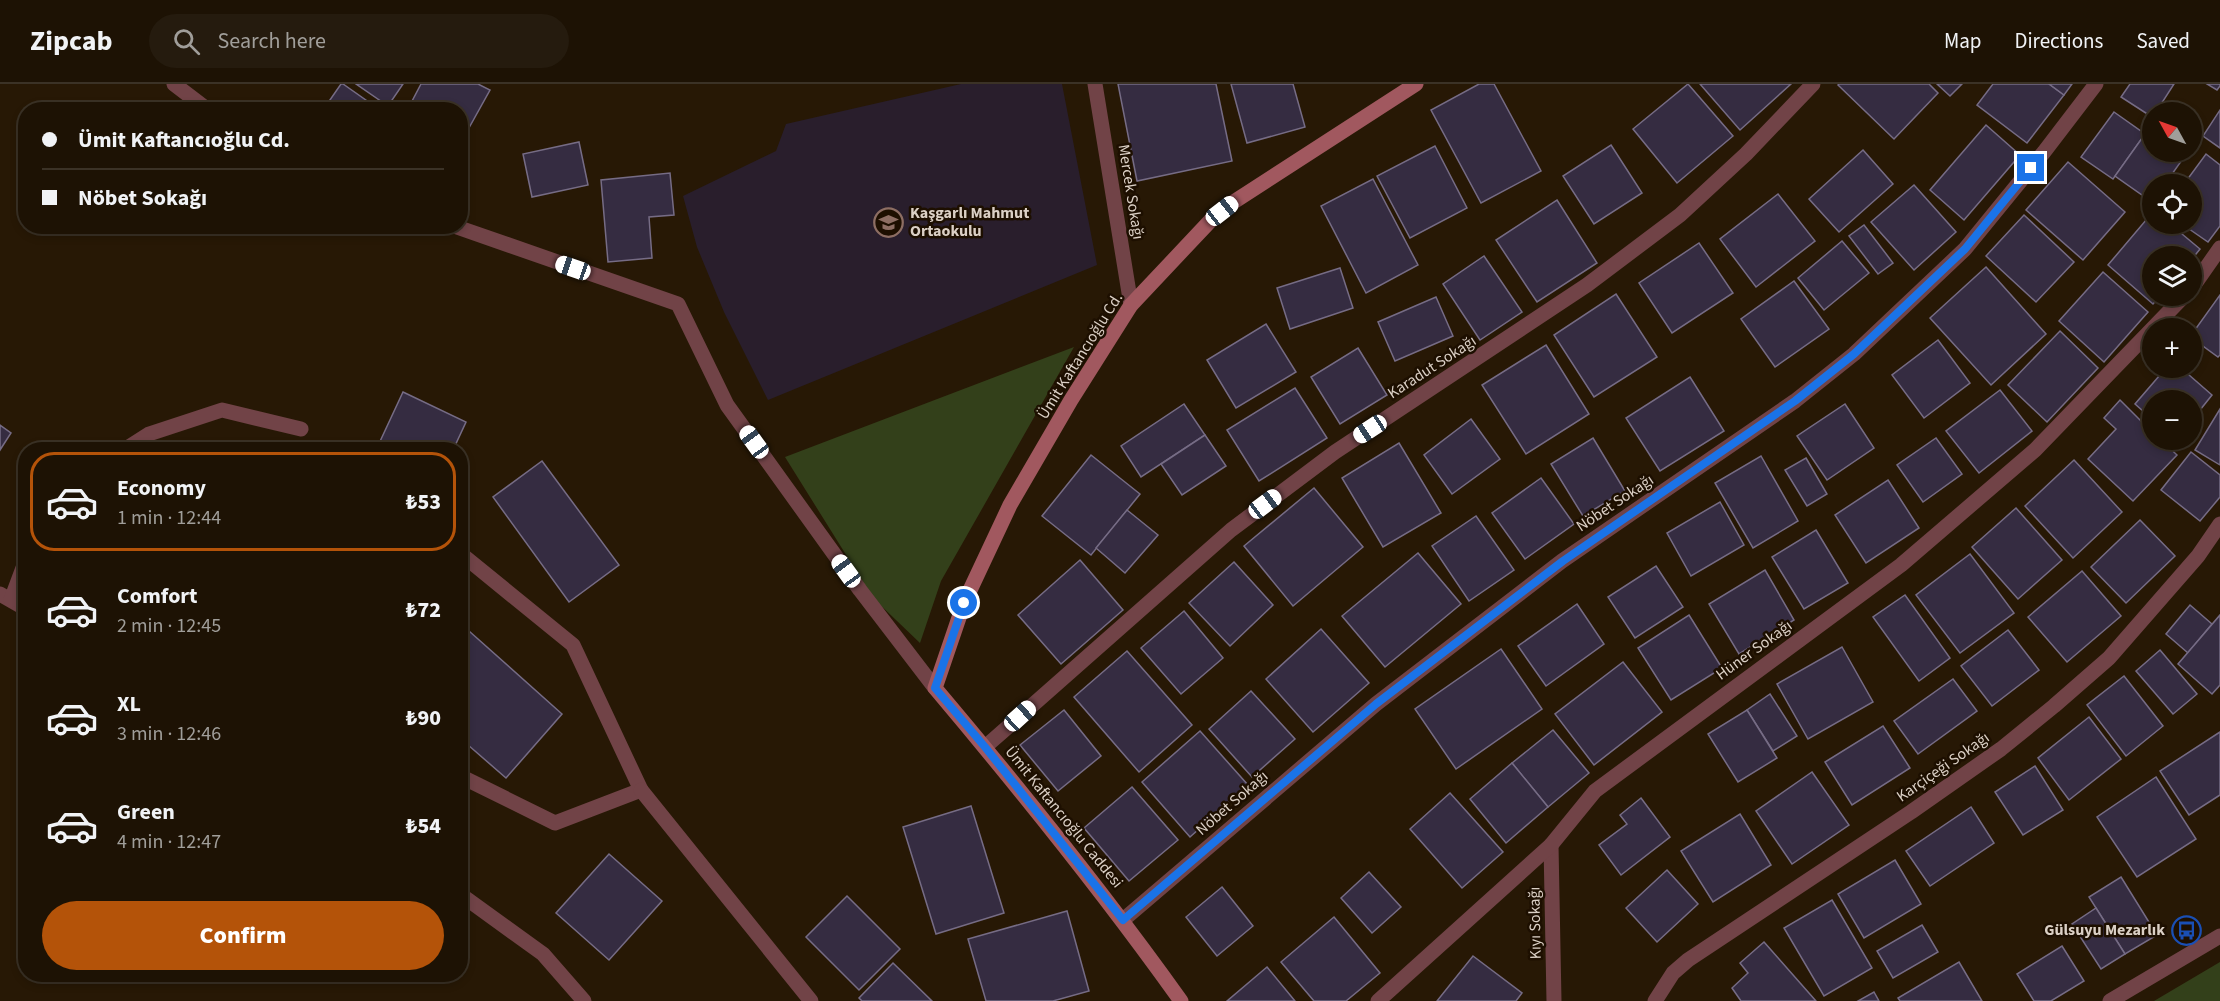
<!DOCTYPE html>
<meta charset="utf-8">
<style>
:root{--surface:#1d1204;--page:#251b0e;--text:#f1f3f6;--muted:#a09e9a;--line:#3b3226;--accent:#b45309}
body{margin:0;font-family:"Source Sans 3",sans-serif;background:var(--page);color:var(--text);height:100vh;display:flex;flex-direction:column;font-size:22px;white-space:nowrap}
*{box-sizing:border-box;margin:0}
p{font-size:20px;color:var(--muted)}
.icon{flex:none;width:33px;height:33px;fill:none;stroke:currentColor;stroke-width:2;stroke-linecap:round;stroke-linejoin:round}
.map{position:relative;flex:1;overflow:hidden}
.details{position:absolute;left:18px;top:358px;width:450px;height:540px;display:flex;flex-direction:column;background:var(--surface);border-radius:24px;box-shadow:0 3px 9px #0003,0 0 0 2px var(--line)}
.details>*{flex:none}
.hud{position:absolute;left:18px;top:18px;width:450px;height:132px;border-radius:24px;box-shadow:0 3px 9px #0003,0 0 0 2px var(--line);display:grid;align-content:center;height:132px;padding:0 24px;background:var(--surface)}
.needle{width:39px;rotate:310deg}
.fabs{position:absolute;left:2142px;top:18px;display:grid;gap:12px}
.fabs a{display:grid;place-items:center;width:60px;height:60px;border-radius:50%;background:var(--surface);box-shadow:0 3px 9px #0003,0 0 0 2px var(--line);font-size:30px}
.end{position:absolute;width:27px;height:27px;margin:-14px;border:8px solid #1a73e8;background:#fff;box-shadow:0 0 0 3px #fff}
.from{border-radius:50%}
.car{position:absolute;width:18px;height:36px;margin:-18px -9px;border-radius:8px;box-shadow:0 0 4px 2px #0007;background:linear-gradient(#fff 24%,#345 0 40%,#fff 0 76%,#345 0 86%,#fff 0)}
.hud b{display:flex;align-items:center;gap:21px;height:57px;font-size:22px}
.hud b+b{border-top:2px solid var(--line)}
.hud i{width:15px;height:15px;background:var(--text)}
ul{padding:10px 0 0;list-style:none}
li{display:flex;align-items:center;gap:18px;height:99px;margin:0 12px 9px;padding:0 12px;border:3px solid transparent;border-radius:24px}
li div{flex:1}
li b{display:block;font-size:22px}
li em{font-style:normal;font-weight:800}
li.on{border-color:var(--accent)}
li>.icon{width:54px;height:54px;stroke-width:1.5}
.primary-button{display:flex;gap:12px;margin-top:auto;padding:12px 24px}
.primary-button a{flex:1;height:69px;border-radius:36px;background:var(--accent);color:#fff;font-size:24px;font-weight:800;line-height:69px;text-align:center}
header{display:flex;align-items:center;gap:36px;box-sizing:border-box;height:84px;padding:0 30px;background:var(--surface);border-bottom:2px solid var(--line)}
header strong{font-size:28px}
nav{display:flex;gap:33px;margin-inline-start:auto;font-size:21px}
.search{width:420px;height:54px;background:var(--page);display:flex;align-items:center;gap:15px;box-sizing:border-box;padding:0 21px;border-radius:33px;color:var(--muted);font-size:22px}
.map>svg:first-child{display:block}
.education{fill:#291e2c}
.green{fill:#33401a}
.building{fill:#352c41;stroke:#766c85;stroke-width:1.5}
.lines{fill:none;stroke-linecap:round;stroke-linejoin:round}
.street{stroke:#714347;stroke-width:15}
.secondary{stroke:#a1585f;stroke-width:15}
.route{stroke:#1a73e8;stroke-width:8}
.labels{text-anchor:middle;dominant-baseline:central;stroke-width:5;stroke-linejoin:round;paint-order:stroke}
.street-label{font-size:16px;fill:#dbd0c5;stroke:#1d0f00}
.poi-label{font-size:16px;font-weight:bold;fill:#dbd0c5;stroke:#1d0f00;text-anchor:start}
</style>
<header>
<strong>Zipcab</strong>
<div class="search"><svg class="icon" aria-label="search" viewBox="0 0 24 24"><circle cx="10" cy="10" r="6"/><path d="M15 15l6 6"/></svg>Search here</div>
<nav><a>Map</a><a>Directions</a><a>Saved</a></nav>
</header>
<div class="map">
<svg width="2220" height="917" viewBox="0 0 2220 917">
<rect width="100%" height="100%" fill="#271805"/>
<!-- education -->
<path class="education" d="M961 0H1062L1097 181 768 316 724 228 697 163 683 112 776 67 786 40Z"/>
<!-- green -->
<g class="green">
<path d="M1074 263 941 497 920 559 873 514 785 373Z"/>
<path d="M2220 878V917H2154Z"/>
</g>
<!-- building -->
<g class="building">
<path d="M341 0H343L380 26H323Z"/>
<path d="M356 0H403L388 22Z"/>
<path d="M421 0H478L490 6 465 51 460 48V26H418L410 21Z"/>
<path d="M1118 0H1216L1232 77 1137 97Z"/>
<path d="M1231 0H1293L1305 43 1247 59Z"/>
<path d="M1479 0H1494L1541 87 1481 119 1431 26Z"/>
<path d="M1688 0 1733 52 1677 99 1633 45Z"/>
<path d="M1700 0H1791L1740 46Z"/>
<path d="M1839 0H1929L1938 9 1894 55 1838 1Z"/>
<path d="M1937 0H1962L1950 12Z"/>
<path d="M1993 0H2049L2064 11 2027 59 1977 21Z"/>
<path d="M2049 0H2072L2064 11Z"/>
<path d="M2130 0H2174L2156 28H2152V33L2121 13Z"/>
<path d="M2207 0H2220V2L2217 6Z"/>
<path d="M2220 26V64L2203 52Z"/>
<path d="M2114 28 2145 50 2113 95 2081 73Z"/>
<path d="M1986 41 2020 71 1964 136 1930 106Z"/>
<path d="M2145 50 2152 55V68H2170L2182 76 2165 100H2152V118L2115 92Z"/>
<path d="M579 58 588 101 532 113 523 70Z"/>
<path d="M1611 61 1642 109 1594 140 1563 92Z"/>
<path d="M1435 62 1467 124 1410 154 1377 92Z"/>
<path d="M1863 66 1893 100 1839 148 1809 115Z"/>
<path d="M2206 70 2220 81V142L2208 158 2182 140H2192V100H2184Z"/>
<path d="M2068 78 2125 128 2083 176 2026 126Z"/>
<path d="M670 89 674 131 649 133 652 174 608 178 601 96Z"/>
<path d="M1373 95 1418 181 1366 209 1321 122Z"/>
<path d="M1914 101 1956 148 1914 186 1871 138Z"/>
<path d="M1778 110 1815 157 1756 203 1720 155Z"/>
<path d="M1557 116 1597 179 1537 218 1496 156Z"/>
<path d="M2152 129V140H2170L2200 165 2192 175V172H2152V212H2160L2153 220 2108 181Z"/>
<path d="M2024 131 2074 178 2036 218 1986 172Z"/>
<path d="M1864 141 1893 179 1878 190 1849 152Z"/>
<path d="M1842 157 1869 189 1824 226 1798 194Z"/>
<path d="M1699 159 1733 209 1672 249 1639 199Z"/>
<path d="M1484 172 1522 228 1480 256 1443 200Z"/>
<path d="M1986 183 2046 250 1991 301 1930 234Z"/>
<path d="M1340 184 1353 224 1290 245 1277 204Z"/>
<path d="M2103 188 2148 228 2104 278 2059 237Z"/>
<path d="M1794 197 1829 245 1775 283 1741 235Z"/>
<path d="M1616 210 1657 273 1594 313 1554 251Z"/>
<path d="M2220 211V271L2218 273 2192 254V250Z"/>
<path d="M1436 213 1453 252 1395 277 1378 238Z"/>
<path d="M1266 240 1296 288 1236 324 1207 276Z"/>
<path d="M2060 247 2098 284 2047 338 2008 301Z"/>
<path d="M1938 256 1970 299 1924 334 1892 291Z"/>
<path d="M1546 261 1589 330 1526 370 1482 301Z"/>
<path d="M1358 264 1387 311 1340 340 1311 293Z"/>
<path d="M2166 284H2181L2212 311 2192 336V316H2152V335L2135 320Z"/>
<path d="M1690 293 1724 347 1660 387 1626 334Z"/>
<path d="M1295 304 1327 354 1259 397 1227 346Z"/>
<path d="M2000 306 2032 347 1979 389 1946 347Z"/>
<path d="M403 308 466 338 453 366H376Z"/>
<path d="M2120 316 2152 348V356H2161L2177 371 2133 417 2088 375 2116 345 2104 334Z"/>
<path d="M1184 320 1205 351 1141 393 1121 362Z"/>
<path d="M1845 320 1874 364 1827 396 1797 352Z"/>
<path d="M2220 325V381L2195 366Z"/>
<path d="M1471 335 1500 375 1452 410 1424 371Z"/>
<path d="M0 341 11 349 0 366Z"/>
<path d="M1205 351 1226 382 1182 411 1161 380Z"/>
<path d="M1593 354 1625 407 1583 432 1551 380Z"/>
<path d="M1936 354 1962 390 1923 418 1897 381Z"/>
<path d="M1399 359 1441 429 1383 463 1342 394Z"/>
<path d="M2191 368 2220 391V413L2200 437 2161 406Z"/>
<path d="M1091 371 1140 410 1091 471 1042 432Z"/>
<path d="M1761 372 1798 437 1753 464 1715 399Z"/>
<path d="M1806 374 1827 410 1807 422 1785 386Z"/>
<path d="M2074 376 2122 428 2073 474 2025 422Z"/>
<path d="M542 377 619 481 569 518 493 413Z"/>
<path d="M1541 394 1574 440 1525 475 1492 429Z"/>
<path d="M1888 396 1919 444 1866 479 1835 431Z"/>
<path d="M1314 404 1363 463 1293 522 1244 462Z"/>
<path d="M1720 418 1744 461 1691 492 1667 449Z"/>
<path d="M2016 424 2062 476 2018 515 1972 463Z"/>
<path d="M1127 426 1158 451 1125 489 1096 464Z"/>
<path d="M1476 432 1514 486 1469 517 1432 462Z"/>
<path d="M2140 436 2175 472 2126 519 2091 483Z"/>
<path d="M1816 446 1848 499 1804 525 1772 473Z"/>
<path d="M1418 469 1461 520 1385 583 1342 532Z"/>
<path d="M1970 470 2014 529 1960 569 1916 511Z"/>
<path d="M1080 476 1123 526 1061 580 1018 531Z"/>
<path d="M1234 478 1273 521 1230 562 1189 519Z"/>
<path d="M1656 482 1683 523 1635 554 1608 513Z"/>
<path d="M1765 486 1794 536 1739 570 1709 520Z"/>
<path d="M2082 487 2121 532 2067 578 2028 533Z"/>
<path d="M1905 511 1950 574 1919 597 1873 533Z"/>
<path d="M1577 520 1604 560 1546 602 1518 562Z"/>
<path d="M2190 521 2212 540 2188 569 2166 550Z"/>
<path d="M1184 527 1223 574 1181 610 1141 564Z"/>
<path d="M1689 531 1722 584 1671 616 1638 564Z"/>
<path d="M2220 531V601L2212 610 2178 580Z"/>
<path d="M460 539 562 630 506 694 460 654Z"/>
<path d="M1321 545 1369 599 1313 648 1266 595Z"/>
<path d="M2008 546 2039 586 1992 622 1961 582Z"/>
<path d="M1842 563 1873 618 1808 655 1777 600Z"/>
<path d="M1501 565 1542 625 1456 685 1415 625Z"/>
<path d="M2160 566 2197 610 2173 630 2136 587Z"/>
<path d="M1127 567 1192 641 1139 688 1074 613Z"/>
<path d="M1623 578 1662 628 1594 681 1555 630Z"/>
<path d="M2124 592 2163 642 2126 672 2087 621Z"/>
<path d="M1953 595 1977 627 1918 670 1894 637Z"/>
<path d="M1251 607 1295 655 1252 693 1209 645Z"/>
<path d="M1770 610 1797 652 1773 667 1747 626Z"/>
<path d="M1064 626 1101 672 1058 707 1020 661Z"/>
<path d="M1747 626 1777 674 1738 698 1708 650Z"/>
<path d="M2089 633 2121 675 2069 716 2038 674Z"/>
<path d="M1883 642 1910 684 1852 721 1825 678Z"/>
<path d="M1553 646 1589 689 1548 723 1512 679Z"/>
<path d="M1200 647 1248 701 1190 753 1142 698Z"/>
<path d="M2220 648V711L2189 731 2160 687Z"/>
<path d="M1512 679 1548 723 1506 759 1470 715Z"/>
<path d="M2035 682 2063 726 2023 751 1995 708Z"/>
<path d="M1812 688 1849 741 1792 780 1756 727Z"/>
<path d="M2156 693 2196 755 2137 793 2097 733Z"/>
<path d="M1132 703 1178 756 1129 797 1084 744Z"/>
<path d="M1450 709 1503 768 1462 804 1410 745Z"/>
<path d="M1641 714 1670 753 1621 791 1599 761 1627 740 1620 731Z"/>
<path d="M971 722 1004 829 936 850 903 743Z"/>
<path d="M1971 723 1994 759 1930 802 1906 767Z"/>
<path d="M1740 730 1771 781 1713 818 1681 767Z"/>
<path d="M609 770 662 817 609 876 556 829Z"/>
<path d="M1895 776 1921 820 1864 854 1838 810Z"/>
<path d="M1667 786 1698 820 1657 858 1626 824Z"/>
<path d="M1369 788 1401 823 1372 849 1341 814Z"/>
<path d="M2121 793 2157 851 2125 870 2089 813Z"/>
<path d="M1222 803 1253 842 1217 872 1186 833Z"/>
<path d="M847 812 900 865 859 906 806 853Z"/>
<path d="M1832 816 1872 884 1824 912 1784 844Z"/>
<path d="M2096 824 2125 870 2101 885 2072 840Z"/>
<path d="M1067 827 1089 907 1053 917H986L968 855Z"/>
<path d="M1334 833 1380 889 1346 917H1314L1281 878Z"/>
<path d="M1922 841 1938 868 1893 894 1877 867Z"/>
<path d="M1764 858 1816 917H1741L1732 904 1748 889 1740 879Z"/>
<path d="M2062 862 2084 897 2051 917H2034L2017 890Z"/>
<path d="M1473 872 1522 909 1516 917H1437Z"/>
<path d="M1959 878 1982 917H1900L1898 914Z"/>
<path d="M893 879 932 917H862L859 914Z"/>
<path d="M1267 883 1295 917H1227Z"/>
<path d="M1874 908 1879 917H1858Z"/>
</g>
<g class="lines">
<!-- street -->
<g class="street">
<path d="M174 0 208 26"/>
<path d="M1095 0 1131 221"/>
<path d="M454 142 678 220 727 321 860 506 935 604"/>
<path d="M2192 204 2220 164"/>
<path d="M124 366 149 350 222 326 301 345"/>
<path d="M460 469 573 561 641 706 555 739 460 692"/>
<path d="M0 510 26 525"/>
<path d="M11 516 26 476"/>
<path d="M985 663 1231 446 1335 368 1587 201 1680 131 1746 70 1813 0"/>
<path d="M641 706 811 917"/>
<path d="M1551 761 1554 917"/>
<path d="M460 810 543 870 584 917"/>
<path d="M1123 836 1376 620 1562 477 1795 317 1854 270 1965 165 2044 68 2096 0"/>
<path d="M1378 917 1551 761 1595 707 1901 481 2035 366 2184 212"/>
<path d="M1655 917 1673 889 1688 876 1911 728 2001 665 2054 622 2109 574 2198 472 2220 440"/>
<path d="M2110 917 2220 852"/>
</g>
<!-- secondary -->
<path class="secondary" d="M1181 917C1104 809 1021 706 935 604L964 519 1010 421 1071 316 1131 221 1212 135 1232 119 1416 0"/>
</g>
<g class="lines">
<!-- route -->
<path class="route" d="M964 519 935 604 985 663 1123 836 1376 620 1563 477 1795 317 1854 270 1965 165 2031 84"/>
</g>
<!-- icons -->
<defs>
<symbol id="school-ring" viewBox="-11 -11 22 22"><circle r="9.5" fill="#1d0f00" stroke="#8d6e63" stroke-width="1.5"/><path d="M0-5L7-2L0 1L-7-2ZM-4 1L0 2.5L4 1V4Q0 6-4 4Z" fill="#8d6e63"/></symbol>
<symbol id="bus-ring" viewBox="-11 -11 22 22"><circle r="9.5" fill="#1d0f00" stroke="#1a4fb4" stroke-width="1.5"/><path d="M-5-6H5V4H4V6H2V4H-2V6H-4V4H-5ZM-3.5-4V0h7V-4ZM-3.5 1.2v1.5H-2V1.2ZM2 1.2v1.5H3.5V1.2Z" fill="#1a4fb4"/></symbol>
</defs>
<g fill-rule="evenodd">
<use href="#school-ring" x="872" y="122" width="33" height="33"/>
<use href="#bus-ring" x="2170" y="830" width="33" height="33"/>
</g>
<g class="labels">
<!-- street labels -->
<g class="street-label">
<text transform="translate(1131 108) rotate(81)">Mercek Sokağı</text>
<text transform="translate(1080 272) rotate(-58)">Ümit Kaftancıoğlu Cd.</text>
<text transform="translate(1432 283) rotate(-33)">Karadut Sokağı</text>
<text transform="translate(1615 419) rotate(-34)">Nöbet Sokağı</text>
<text transform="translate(1754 566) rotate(-36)">Hüner Sokağı</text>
<text transform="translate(1943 683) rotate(-35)">Karçiçeği Sokağı</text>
<text transform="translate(1232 719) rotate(-41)">Nöbet Sokağı</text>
<text transform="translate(1064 733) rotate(51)">Ümit Kaftancıoğlu Caddesi</text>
<text transform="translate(1535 839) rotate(-91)">Kıyı Sokağı</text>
</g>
<!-- poi labels -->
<g class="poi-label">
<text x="910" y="129">Kaşgarlı Mahmut<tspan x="910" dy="18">Ortaokulu</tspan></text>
<text x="2165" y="846" text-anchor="end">Gülsuyu Mezarlık</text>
</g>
</g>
</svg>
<div class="fabs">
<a><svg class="needle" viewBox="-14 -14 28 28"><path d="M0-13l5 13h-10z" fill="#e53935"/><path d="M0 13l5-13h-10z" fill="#a09e9a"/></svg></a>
<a><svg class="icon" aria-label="locate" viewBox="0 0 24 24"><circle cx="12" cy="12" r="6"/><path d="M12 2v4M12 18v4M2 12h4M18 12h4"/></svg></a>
<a><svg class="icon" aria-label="layers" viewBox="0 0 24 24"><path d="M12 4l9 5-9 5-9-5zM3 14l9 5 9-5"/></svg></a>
<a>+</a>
<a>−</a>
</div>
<i class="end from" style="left:964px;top:519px"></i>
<i class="end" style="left:2031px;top:84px"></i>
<i class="car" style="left:1222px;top:127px;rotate:52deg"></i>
<i class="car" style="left:573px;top:184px;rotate:289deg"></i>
<i class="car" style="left:1370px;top:345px;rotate:237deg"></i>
<i class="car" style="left:754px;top:358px;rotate:324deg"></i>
<i class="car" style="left:1265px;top:420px;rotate:53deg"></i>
<i class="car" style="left:846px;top:487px;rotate:324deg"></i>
<i class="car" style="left:1020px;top:632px;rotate:48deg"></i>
<div class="hud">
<b><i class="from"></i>Ümit Kaftancıoğlu Cd.</b>
<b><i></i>Nöbet Sokağı</b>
</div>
<section class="details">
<ul>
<li class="on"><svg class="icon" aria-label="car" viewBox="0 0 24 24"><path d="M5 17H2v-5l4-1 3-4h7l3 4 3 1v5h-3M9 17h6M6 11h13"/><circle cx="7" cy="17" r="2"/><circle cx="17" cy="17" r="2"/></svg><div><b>Economy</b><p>1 min · 12:44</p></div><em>₺53</em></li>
<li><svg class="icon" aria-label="car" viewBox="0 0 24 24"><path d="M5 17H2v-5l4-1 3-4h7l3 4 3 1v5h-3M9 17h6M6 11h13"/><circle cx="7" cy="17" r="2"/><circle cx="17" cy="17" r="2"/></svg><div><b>Comfort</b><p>2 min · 12:45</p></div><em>₺72</em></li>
<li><svg class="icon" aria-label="car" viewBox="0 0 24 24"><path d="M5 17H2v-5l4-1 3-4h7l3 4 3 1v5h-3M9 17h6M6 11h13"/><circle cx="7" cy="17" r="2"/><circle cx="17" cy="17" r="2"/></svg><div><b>XL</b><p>3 min · 12:46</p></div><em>₺90</em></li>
<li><svg class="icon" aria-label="car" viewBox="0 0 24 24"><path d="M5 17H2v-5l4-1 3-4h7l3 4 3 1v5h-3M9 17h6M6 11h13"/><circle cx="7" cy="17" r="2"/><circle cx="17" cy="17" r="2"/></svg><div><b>Green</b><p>4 min · 12:47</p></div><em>₺54</em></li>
</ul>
<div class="primary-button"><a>Confirm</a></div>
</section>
</div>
